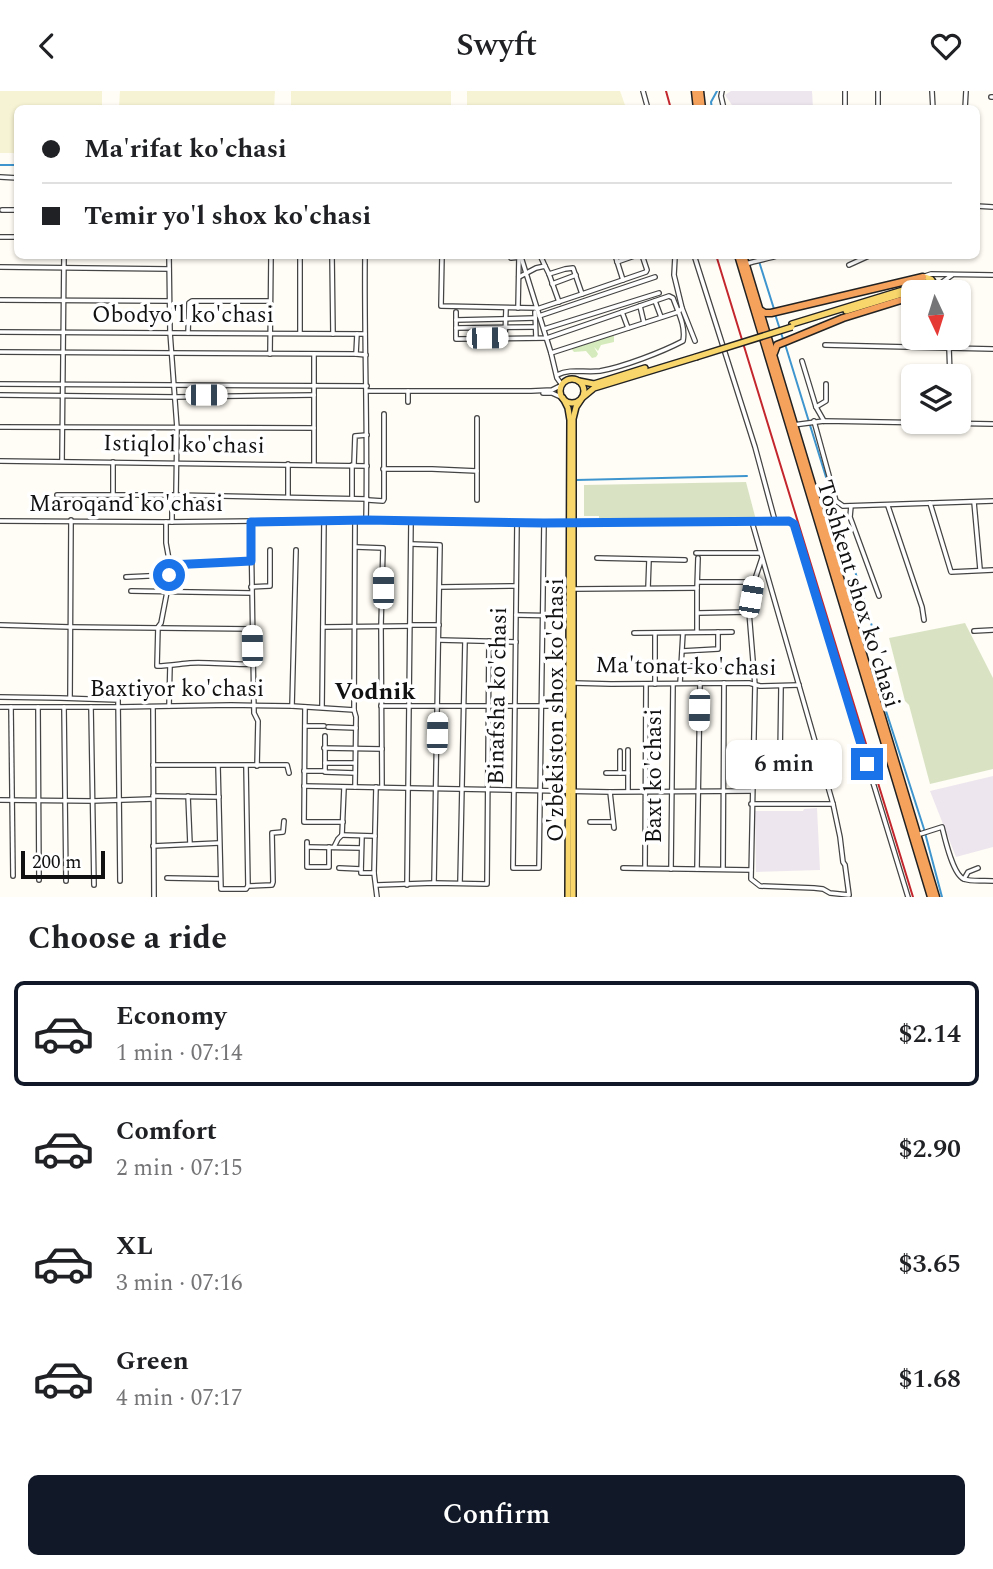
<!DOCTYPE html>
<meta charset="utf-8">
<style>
:root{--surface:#fff;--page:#f6f6f6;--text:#202124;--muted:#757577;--line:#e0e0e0;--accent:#111827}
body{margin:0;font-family:Spectral,serif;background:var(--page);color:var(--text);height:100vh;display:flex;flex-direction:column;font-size:26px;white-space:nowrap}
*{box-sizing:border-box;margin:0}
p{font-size:23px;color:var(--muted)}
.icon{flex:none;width:38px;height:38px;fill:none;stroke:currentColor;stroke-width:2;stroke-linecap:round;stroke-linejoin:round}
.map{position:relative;height:806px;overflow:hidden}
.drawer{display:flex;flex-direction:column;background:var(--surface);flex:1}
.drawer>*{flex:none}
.guide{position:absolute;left:14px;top:14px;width:966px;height:154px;border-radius:10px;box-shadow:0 2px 5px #0004;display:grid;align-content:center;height:154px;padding:0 28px;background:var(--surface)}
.needle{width:46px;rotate:176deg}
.buttons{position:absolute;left:901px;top:189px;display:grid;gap:14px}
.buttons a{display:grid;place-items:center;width:70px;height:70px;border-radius:10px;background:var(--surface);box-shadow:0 2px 5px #0004;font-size:35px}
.scale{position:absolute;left:21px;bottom:18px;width:84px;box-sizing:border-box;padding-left:7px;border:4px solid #111;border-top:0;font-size:19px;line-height:24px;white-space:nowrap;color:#111;-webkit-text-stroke:5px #fff;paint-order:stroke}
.end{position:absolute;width:32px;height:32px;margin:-16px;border:9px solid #1a73e8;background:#fff;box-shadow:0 0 0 4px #fff}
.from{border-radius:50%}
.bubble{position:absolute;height:49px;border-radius:10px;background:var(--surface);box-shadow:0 2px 5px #0004;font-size:23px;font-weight:600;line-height:49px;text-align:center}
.car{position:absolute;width:21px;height:42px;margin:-21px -10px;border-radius:9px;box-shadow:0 0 5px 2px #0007;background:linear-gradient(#fff 24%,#345 0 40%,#fff 0 76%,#345 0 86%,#fff 0)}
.guide b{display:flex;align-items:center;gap:24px;height:66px;font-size:26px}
.guide b+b{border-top:2px solid var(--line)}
.guide i{width:18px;height:18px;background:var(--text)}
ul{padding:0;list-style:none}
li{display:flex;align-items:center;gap:21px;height:105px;margin:0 14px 10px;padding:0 14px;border:4px solid transparent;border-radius:10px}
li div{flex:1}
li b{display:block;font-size:26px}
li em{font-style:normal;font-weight:600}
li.on{border-color:var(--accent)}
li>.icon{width:63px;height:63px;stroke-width:1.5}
h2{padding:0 28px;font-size:32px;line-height:84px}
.action{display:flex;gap:14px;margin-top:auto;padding:14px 28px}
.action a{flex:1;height:80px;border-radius:10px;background:var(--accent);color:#fff;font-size:28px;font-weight:600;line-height:80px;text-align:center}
header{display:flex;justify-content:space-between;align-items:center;height:91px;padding:0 28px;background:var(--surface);font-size:32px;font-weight:600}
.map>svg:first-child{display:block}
.industrial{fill:#eee6ef}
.farmland{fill:#f6f3d4}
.green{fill:#d5ebbd}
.cemetery{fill:#d9e3c4}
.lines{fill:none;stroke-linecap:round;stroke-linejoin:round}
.stream{stroke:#3f96cf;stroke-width:2}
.minor-casing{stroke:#444;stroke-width:6}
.major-casing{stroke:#222;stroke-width:8}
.highway-casing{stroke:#222;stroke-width:9}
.minor{stroke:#fff;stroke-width:3.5}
.major{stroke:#f9d66b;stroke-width:5}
.highway{stroke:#f5a25d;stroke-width:6}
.rail{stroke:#c4262e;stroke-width:2}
.major-bridge-casing{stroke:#222;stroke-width:8;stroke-linecap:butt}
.major-bridge{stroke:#f9d66b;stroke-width:5}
.route{stroke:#1a73e8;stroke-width:9}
.labels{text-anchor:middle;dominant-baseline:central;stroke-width:7;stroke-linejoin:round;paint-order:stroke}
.street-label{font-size:23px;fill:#111;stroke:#fff}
.neighbourhood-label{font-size:24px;font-weight:bold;fill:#111;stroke:#fff}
</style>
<header><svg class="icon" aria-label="back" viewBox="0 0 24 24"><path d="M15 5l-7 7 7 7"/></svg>Swyft<svg class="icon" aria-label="heart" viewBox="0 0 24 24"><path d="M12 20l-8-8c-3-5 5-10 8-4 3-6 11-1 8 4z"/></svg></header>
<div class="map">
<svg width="993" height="806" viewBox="0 0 993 806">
<rect width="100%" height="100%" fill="#fffdf5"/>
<!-- industrial -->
<g class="industrial">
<path d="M731 0H812L813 17H734L725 4Z"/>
<path d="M993 685V756L956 766 930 700Z"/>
<path d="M817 717 820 779 756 781 755 720H803L804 718Z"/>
</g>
<!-- farmland -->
<g class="farmland">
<path d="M0 0H102V17L18 18 17 62H0Z"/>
<path d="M120 0H275L274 17H119Z"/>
<rect x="291" y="0" width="160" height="17"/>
<path d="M467 0H620L626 17H467Z"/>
</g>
<!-- green -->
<path class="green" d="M614 241V251L601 254 598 260 594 256 598 263 596 266 592 267 586 260 574 261 570 256Z"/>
<!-- cemetery -->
<g class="cemetery">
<path d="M746 391 756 429 599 430V425H584V394Z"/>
<path d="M965 532 993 587V678L930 693 909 614 905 610 889 547Z"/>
</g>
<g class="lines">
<!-- stream -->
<g class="stream">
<path d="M712 18 711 11 717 0"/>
<path d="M0 74H18"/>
<path d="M757 164 774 218"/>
<path d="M775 223 783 248"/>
<path d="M785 253 887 584 886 620 924 738 942 806"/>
<path d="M576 389 747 385"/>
</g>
<defs>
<g id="minor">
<path d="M643 0 648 18"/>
<path d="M722 0 721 5 724 18"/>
<path d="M932 0 933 18"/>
<path d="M991 6H993"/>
<path d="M845 18V0"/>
<path d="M878 18V0"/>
<path d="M965 18 966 0"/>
<path d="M0 86 18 87"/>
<path d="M976 115 993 116"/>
<path d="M2 119H18"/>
<path d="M0 146H18"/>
<path d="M169 164 170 241 177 337 176 404"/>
<path d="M332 164 333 243"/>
<path d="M365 164C364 253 368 341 366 429"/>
<path d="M442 164 441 215 537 217"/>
<path d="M540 164 545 175"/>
<path d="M615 164 623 189"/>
<path d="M680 164 675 166 674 184 682 217 695 250"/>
<path d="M694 164 755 356 775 430"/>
<path d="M617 171 637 164"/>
<path d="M746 173C758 169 768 168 780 164"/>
<path d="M849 174 871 164"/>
<path d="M0 176 169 178"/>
<path d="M925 185 931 183 993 184"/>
<path d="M519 186 536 177 545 175 549 183 559 211"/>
<path d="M552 193 576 184"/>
<path d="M933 198 952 184"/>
<path d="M582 203 646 181 647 179 642 164"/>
<path d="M0 209 169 210"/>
<path d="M655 210 661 226"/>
<path d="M640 215 644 232"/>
<path d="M518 217 519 166"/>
<path d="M537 218 582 203 573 177 565 178 549 183"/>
<path d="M456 221V248L547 247 669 205 673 207C678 221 686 235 683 250 662 261 623 276 600 280 584 282 571 277 557 284"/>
<path d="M535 221 536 247"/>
<path d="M622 221 628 237"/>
<path d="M539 225 655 186"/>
<path d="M456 229 535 227"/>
<path d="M456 237 535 236"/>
<path d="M544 238 659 202"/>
<path d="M0 241 365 243"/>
<path d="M188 242 189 212 192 210H270"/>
<path d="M300 242V164"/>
<path d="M357 243 356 263 366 264"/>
<path d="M505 247 506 218"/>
<path d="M825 254 949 257 950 285"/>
<path d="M949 257 993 258"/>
<path d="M0 261 356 263"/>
<path d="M551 262 678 221 682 217"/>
<path d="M270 263 271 164"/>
<path d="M314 263V373"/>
<path d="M802 270 816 316 824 330"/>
<path d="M0 293 367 295"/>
<path d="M367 300H531L552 299 562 294 557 287 551 262 521 166 511 167"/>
<path d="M543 302H552L563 307"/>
<path d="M0 304 176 306 314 304"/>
<path d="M408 311V300"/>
<path d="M816 316 826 310V293"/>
<path d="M814 330 836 410 843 415 993 410"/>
<path d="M793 334 824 330 993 333"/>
<path d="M0 336 314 337"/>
<path d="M0 370 367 375"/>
<path d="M62 370 64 164"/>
<path d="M288 373V406"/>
<path d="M354 373 355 345 367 344"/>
<path d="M383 378H432L477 380V327"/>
<path d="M477 380V409"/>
<path d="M57 404H176L367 408"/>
<path d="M113 404V371"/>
<path d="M172 405V431"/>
<path d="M352 407V374"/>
<path d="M368 409 383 410 384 408V323"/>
<path d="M974 411 980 478"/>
<path d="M930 412 951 481 993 479"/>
<path d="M851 415 850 426 879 505"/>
<path d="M888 415 922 516 924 529"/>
<path d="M0 430 166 431 366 429 544 432 789 430 794 433 908 806"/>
<path d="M166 431V452L170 474 167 501 161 532 158 536 157 575C168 575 179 573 190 572 211 571 232 574 253 573"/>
<path d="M251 431 254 622 258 630 257 675"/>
<path d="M752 431 833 713 840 746 843 771 845 774 849 804 830 802 823 798 814 797 760 795 751 788 755 594 749 521 754 491 762 467"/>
<path d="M517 432 513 777H539L544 432"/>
<path d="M411 453 440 454 434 792"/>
<path d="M356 456 383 457 381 535 382 696"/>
<path d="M696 462H760"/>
<path d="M597 467 685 469"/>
<path d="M170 474 251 470"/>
<path d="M126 486 169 484"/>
<path d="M698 491H754"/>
<path d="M251 496 270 495V459"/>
<path d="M440 496 516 495"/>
<path d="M648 497 649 469"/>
<path d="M574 498 697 497"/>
<path d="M131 500 251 502"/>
<path d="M698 522 749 521"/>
<path d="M516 524 569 525"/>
<path d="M0 534 70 536 252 538"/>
<path d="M410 534H439"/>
<path d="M323 536 410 535"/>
<path d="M974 540 993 539"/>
<path d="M697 541V497L698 467"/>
<path d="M634 542 732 541"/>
<path d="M439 549 516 551"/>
<path d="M682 560 718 558V541"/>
<path d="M682 575H754"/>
<path d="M574 592 611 593 749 592 760 595 799 594"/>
<path d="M680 592 683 542"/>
<path d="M655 593V542"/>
<path d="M0 606 60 607 118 609 120 790"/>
<path d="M70 607 71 429"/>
<path d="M169 615 170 575"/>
<path d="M292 615 296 459"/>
<path d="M381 615H568"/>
<path d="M0 616H118L231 614 292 615 354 619"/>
<path d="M11 616 13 785"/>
<path d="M38 616 39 789"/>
<path d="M64 616 66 790"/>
<path d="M91 616 94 794"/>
<path d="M153 616 154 806"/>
<path d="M305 616 304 731H343"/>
<path d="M322 616 324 429"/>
<path d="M305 635H324"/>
<path d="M328 636 356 637"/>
<path d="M325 645V681L355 682"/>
<path d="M324 657 382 658"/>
<path d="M752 667H820"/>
<path d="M780 667 781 596"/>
<path d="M325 672H354"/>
<path d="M153 674H287L289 682"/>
<path d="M218 675 221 798H246L248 795 272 794 273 791 272 742 283 741 284 730"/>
<path d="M246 675 248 795"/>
<path d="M304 680H325"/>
<path d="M606 682H628"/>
<path d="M620 682V660"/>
<path d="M752 684 825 683"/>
<path d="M304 695 610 701 752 700"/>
<path d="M355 696 356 626 354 619 355 429"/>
<path d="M376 696 374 782 377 806"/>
<path d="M628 700V659"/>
<path d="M610 701 614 737"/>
<path d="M153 705 219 706"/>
<path d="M188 705 190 753"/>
<path d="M0 709 92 710 153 708"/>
<path d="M751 713H833"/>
<path d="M590 731H613"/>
<path d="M342 744 344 697"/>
<path d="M342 744 375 745"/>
<path d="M917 744 942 736C945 748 953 784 964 788 972 791 984 789 993 790"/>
<path d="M362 745 361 782H374"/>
<path d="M307 751V776H329V756"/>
<path d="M153 755 219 752"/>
<path d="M308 756 361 757"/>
<path d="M334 756 338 748 342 744"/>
<path d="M339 777 361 778"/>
<path d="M623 777 751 779"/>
<path d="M645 777 646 593"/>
<path d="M671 778 673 593"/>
<path d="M697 778 700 592"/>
<path d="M723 778 724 592"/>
<path d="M167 787 220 788"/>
<path d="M964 788 968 781 978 777"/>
<path d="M460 792 465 550"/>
<path d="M377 794 434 792 487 793 489 550"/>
<path d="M407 794 411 430"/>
</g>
<g id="major">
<path d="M922 201C915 196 917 188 925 186L931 188C935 192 934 198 929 201"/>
<path d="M846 220 905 202 920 200"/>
<path d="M792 233 903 199 918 190"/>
<circle cx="572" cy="300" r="12"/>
<path d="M579 290 594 293 645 277"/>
<path d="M563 307 568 317 570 329 568 806"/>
<path d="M573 806V328L576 316 582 307 594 297 696 266"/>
</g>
<g id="highway">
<path d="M695 0 697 18"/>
<path d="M700 0 702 18"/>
<path d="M738 164 931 806"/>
<path d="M743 164 936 806"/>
<path d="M760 219 765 222H771L923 186"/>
<path d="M774 262 777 254 787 250 843 227 914 205"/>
</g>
</defs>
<!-- minor casing -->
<use href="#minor" class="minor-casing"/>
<!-- major casing -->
<use href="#major" class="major-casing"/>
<!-- highway casing -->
<use href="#highway" class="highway-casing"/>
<!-- minor -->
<use href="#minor" class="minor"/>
<!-- major -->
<use href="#major" class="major"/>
<!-- highway -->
<use href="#highway" class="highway"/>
<!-- rail -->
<g class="rail">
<path d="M666 0 671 18"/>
<path d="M716 164 913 806"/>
</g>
<defs>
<path id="major-bridge" d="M696 266 792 236"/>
</defs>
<!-- major-bridge casing -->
<use href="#major-bridge" class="major-bridge-casing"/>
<!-- major-bridge -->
<use href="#major-bridge" class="major-bridge"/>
</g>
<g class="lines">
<!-- route -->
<path class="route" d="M169 484 170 474 251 470V431L366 429 544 432 789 430 794 433 867 673"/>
</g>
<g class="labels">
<!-- street labels -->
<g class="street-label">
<text x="183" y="224">Obodyo'l ko'chasi</text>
<text transform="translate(184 354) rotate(1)">Istiqlol ko'chasi</text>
<text x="126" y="413">Maroqand ko'chasi</text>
<text transform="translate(858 503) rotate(73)">Toshkent shox ko'chasi</text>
<text transform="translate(686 576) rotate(1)">Ma'tonat ko'chasi</text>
<text x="177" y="598">Baxtiyor ko'chasi</text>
<text transform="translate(498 605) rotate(-89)">Binafsha ko'chasi</text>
<text transform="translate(556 619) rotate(-90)">O'zbekiston shox ko'chasi</text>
<text transform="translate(654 685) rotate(-90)">Baxt ko'chasi</text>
</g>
<!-- neighbourhood labels -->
<g class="neighbourhood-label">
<text x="375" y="601">Vodnik</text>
</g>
</g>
</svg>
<div class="buttons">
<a><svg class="needle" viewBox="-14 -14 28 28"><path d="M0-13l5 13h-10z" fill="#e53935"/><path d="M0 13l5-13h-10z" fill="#757577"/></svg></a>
<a><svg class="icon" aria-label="layers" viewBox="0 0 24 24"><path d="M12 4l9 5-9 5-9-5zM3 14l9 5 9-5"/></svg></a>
</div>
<div class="scale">200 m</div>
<i class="end from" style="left:169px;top:484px"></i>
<i class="end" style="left:867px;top:673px"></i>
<div class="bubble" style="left:726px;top:649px;width:116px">6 min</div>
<i class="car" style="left:487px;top:247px;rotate:89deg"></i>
<i class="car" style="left:206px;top:304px;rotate:90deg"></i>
<i class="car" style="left:383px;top:497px;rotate:0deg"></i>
<i class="car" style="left:751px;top:506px;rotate:10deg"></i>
<i class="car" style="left:252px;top:555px;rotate:359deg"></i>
<i class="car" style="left:699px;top:619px;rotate:181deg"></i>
<i class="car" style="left:437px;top:642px;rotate:1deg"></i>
<div class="guide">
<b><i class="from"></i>Ma'rifat ko'chasi</b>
<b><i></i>Temir yo'l shox ko'chasi</b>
</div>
</div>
<section class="drawer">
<h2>Choose a ride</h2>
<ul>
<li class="on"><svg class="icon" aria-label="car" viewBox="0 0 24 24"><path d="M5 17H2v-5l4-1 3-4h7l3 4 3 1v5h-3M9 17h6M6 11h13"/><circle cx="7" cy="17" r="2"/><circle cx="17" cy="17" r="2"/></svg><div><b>Economy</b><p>1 min · 07:14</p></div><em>$2.14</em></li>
<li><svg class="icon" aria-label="car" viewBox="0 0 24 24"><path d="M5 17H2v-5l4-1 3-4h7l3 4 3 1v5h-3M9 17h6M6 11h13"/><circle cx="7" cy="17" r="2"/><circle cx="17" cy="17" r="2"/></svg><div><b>Comfort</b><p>2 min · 07:15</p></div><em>$2.90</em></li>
<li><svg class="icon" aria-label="car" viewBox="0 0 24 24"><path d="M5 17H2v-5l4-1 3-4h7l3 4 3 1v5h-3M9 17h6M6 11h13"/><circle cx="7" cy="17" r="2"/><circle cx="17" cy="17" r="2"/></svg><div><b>XL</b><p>3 min · 07:16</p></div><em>$3.65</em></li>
<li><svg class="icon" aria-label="car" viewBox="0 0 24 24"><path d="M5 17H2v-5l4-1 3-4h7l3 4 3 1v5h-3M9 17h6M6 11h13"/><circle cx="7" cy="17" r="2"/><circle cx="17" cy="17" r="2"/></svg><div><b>Green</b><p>4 min · 07:17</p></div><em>$1.68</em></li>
</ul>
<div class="action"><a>Confirm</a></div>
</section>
